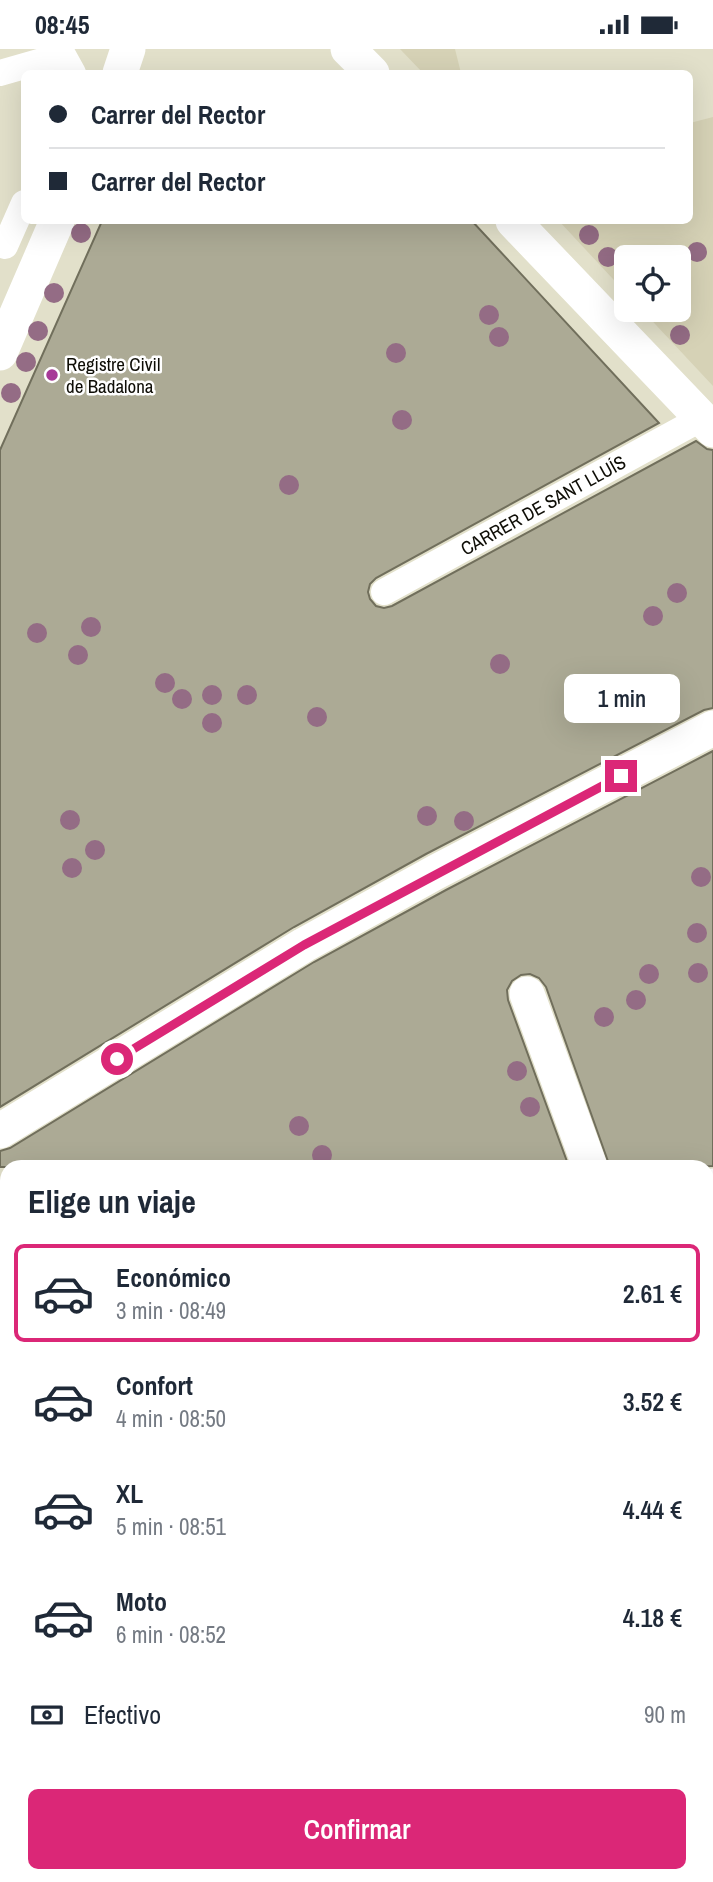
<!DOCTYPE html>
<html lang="es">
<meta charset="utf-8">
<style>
:root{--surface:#fff;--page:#f2f2f3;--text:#1f2937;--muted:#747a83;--line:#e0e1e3;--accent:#db2777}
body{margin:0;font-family:"Archivo Narrow",sans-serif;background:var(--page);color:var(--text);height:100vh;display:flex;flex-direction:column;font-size:26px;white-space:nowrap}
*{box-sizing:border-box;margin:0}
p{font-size:23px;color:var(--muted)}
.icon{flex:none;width:38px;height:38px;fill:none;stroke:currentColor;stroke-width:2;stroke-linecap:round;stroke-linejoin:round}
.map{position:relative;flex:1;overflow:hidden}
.drawer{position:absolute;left:0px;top:1111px;width:714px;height:723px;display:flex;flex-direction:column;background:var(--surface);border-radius:21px 21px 0 0;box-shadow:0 7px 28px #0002}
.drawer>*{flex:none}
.banner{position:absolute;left:21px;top:21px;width:672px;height:154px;border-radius:10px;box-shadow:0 7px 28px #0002;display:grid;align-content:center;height:154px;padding:0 28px;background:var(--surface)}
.tools{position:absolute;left:614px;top:196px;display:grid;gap:14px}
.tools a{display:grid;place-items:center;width:77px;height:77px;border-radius:10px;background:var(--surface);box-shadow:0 7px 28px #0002;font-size:35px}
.end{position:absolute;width:32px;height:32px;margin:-16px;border:9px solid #db2777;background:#fff;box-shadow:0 0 0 4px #fff}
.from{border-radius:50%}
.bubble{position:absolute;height:49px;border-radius:10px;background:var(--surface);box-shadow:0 7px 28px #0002;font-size:23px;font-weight:600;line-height:49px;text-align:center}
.banner b{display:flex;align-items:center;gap:24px;height:66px;font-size:26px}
.banner b+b{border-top:2px solid var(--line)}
.banner i{width:18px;height:18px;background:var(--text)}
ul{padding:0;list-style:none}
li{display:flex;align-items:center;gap:21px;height:98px;margin:0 14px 10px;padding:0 14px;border:4px solid transparent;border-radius:10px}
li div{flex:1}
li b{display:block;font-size:26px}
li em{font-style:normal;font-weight:600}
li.current{border-color:var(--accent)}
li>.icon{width:63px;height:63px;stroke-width:1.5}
h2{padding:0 28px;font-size:32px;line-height:84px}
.pay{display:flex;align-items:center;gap:18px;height:77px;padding:0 28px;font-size:26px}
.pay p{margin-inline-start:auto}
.primary-button{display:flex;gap:14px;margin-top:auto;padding:14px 28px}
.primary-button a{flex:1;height:80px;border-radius:10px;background:var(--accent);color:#fff;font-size:28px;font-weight:600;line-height:80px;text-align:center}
.status{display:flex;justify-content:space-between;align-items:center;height:49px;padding:0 35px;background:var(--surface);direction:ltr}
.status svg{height:19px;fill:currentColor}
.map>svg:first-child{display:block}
.built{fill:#d6d2b6}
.green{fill:#e4acd8}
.building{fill:#acaa95;stroke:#716f5c;stroke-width:2}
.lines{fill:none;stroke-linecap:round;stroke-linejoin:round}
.path{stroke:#797769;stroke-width:4.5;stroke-dasharray:5 3.5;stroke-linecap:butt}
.pedestrian{stroke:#fff;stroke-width:26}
.minor{stroke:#fff;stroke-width:35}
.primary{stroke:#fff;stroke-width:38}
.tree{fill:#946c85}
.route{stroke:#db2777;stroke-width:9}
.poi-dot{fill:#a73997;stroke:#fff;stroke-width:2.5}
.labels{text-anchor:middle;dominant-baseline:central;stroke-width:5;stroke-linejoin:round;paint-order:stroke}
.poi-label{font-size:19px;fill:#0e0d06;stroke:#fff;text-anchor:start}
.street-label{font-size:19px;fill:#0e0d06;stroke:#fff}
</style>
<div class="status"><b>08:45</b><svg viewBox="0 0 49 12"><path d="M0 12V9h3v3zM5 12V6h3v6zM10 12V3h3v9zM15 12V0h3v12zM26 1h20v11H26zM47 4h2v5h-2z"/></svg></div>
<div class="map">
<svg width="713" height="1833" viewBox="0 0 713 1833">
<rect width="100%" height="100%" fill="#e2e0ca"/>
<!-- built -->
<g class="built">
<path d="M400 0H455L461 24H423Z"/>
<path d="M713 68V337L642 261H679V208H626V244L559 172H690V74Z"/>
</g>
<!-- green -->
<g class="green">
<path d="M713 1582V1655H707V1585Z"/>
<path d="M7 1655V1773L0 1774V1656Z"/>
<path d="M707 1668H713V1742L707 1743Z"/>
<path d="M707 1776H713V1833H564L561 1827H707Z"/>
<path d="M143 1827H321L323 1833H130Z"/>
<path d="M335 1827H437L454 1833H338Z"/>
</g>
<!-- building -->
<g class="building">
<path d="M102 172H472L659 374 376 529 370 535 368 543 370 550 376 557 384 559 392 557 696 392 707 400 713 401V659L704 661 426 805 294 878 0 1058V401Z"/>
<path d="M713 702V1117L610 1118 546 938 539 929 530 925 521 926 512 932 507 941 508 951 569 1118H0V1102L10 1099 314 913 446 841Z"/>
</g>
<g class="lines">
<!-- path -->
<g class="path">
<path d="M708 1565 713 1571"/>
<path d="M707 1750H713"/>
<path d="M0 1781 7 1780"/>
<path d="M327 1827 330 1833"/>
<path d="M465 1827 481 1833"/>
<path d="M0 1829 7 1825"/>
<path d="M96 1833 109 1827"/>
</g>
<!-- pedestrian -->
<g class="pedestrian">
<path d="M0 24 63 6 73 24"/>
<path d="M0 191 5 197 24 154"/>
<path d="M384 543 702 369"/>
</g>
<!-- minor -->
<g class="minor">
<path d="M348 0 372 24"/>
<path d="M120 24 128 0"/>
<path d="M513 172 713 381"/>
<path d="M0 304 57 172"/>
<path d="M527 945 590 1118"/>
<path d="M0 1082 304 896 436 823 713 679"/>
<path d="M707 1139 713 1137"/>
<path d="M707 1452 713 1469"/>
</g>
<!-- primary -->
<g class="primary">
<path d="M707 1493 713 1492"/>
<path d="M0 1639 7 1637"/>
</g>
</g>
<!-- trees -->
<g class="tree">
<circle cx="81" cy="184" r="10"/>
<circle cx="589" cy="186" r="10"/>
<circle cx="697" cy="203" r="10"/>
<circle cx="608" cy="208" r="10"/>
<circle cx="54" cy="244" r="10"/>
<circle cx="489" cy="266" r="10"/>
<circle cx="38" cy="282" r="10"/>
<circle cx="680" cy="286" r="10"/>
<circle cx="499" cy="288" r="10"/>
<circle cx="396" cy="304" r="10"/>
<circle cx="26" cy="313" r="10"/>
<circle cx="11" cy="344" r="10"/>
<circle cx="402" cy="371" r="10"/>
<circle cx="289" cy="436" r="10"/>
<circle cx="677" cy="544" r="10"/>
<circle cx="653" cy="567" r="10"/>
<circle cx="91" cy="578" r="10"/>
<circle cx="37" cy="584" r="10"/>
<circle cx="78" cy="606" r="10"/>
<circle cx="500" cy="615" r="10"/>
<circle cx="165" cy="634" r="10"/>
<circle cx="212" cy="646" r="10"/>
<circle cx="247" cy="646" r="10"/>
<circle cx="182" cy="650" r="10"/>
<circle cx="317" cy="668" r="10"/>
<circle cx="212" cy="674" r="10"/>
<circle cx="427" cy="767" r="10"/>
<circle cx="70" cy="771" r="10"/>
<circle cx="464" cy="772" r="10"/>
<circle cx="95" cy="801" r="10"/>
<circle cx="72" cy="819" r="10"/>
<circle cx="701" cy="828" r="10"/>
<circle cx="697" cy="884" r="10"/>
<circle cx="698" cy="924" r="10"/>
<circle cx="649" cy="925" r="10"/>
<circle cx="636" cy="951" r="10"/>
<circle cx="604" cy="968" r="10"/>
<circle cx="517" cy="1022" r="10"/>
<circle cx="530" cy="1058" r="10"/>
<circle cx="299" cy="1077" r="10"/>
<circle cx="322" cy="1106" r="10"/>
</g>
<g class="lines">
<!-- route -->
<path class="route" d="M117 1010 304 896 621 727"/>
</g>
<!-- markers -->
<circle class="poi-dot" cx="52" cy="326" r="7"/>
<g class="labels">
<!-- poi labels -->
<g class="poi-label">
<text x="66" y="315">Registre Civil<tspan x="66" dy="22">de Badalona</tspan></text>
</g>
<!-- street labels -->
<g class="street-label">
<text transform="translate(543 456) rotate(-29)">CARRER DE SANT LLUÍS</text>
</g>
</g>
</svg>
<div class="tools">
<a><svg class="icon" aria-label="locate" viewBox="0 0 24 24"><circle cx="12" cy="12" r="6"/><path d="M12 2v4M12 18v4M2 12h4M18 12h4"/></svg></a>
</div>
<i class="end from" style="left:117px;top:1010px"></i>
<i class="end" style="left:621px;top:727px"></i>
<div class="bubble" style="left:564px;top:625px;width:116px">1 min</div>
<div class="banner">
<b><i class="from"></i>Carrer del Rector</b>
<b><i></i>Carrer del Rector</b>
</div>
<section class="drawer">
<h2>Elige un viaje</h2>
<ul>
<li class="current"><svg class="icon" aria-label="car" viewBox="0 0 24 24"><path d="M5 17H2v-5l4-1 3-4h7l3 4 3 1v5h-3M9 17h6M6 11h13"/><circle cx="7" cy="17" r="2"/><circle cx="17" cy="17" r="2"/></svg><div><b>Económico</b><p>3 min · 08:49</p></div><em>2.61 €</em></li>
<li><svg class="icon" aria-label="car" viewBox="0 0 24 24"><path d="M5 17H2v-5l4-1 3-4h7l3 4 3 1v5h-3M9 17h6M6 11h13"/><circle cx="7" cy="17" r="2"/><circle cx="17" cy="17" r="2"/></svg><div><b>Confort</b><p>4 min · 08:50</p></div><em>3.52 €</em></li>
<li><svg class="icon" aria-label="car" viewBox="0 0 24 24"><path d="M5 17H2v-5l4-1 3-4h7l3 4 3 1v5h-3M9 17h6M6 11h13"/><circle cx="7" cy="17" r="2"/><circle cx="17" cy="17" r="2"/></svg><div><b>XL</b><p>5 min · 08:51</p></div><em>4.44 €</em></li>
<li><svg class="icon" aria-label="car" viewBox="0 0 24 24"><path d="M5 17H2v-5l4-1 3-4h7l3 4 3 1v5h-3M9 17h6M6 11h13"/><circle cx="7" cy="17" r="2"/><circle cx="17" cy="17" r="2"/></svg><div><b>Moto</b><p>6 min · 08:52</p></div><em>4.18 €</em></li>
</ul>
<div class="pay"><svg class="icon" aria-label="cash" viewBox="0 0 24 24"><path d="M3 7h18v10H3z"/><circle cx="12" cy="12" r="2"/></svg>Efectivo<p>90 m</p></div>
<div class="primary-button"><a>Confirmar</a></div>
</section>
</div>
